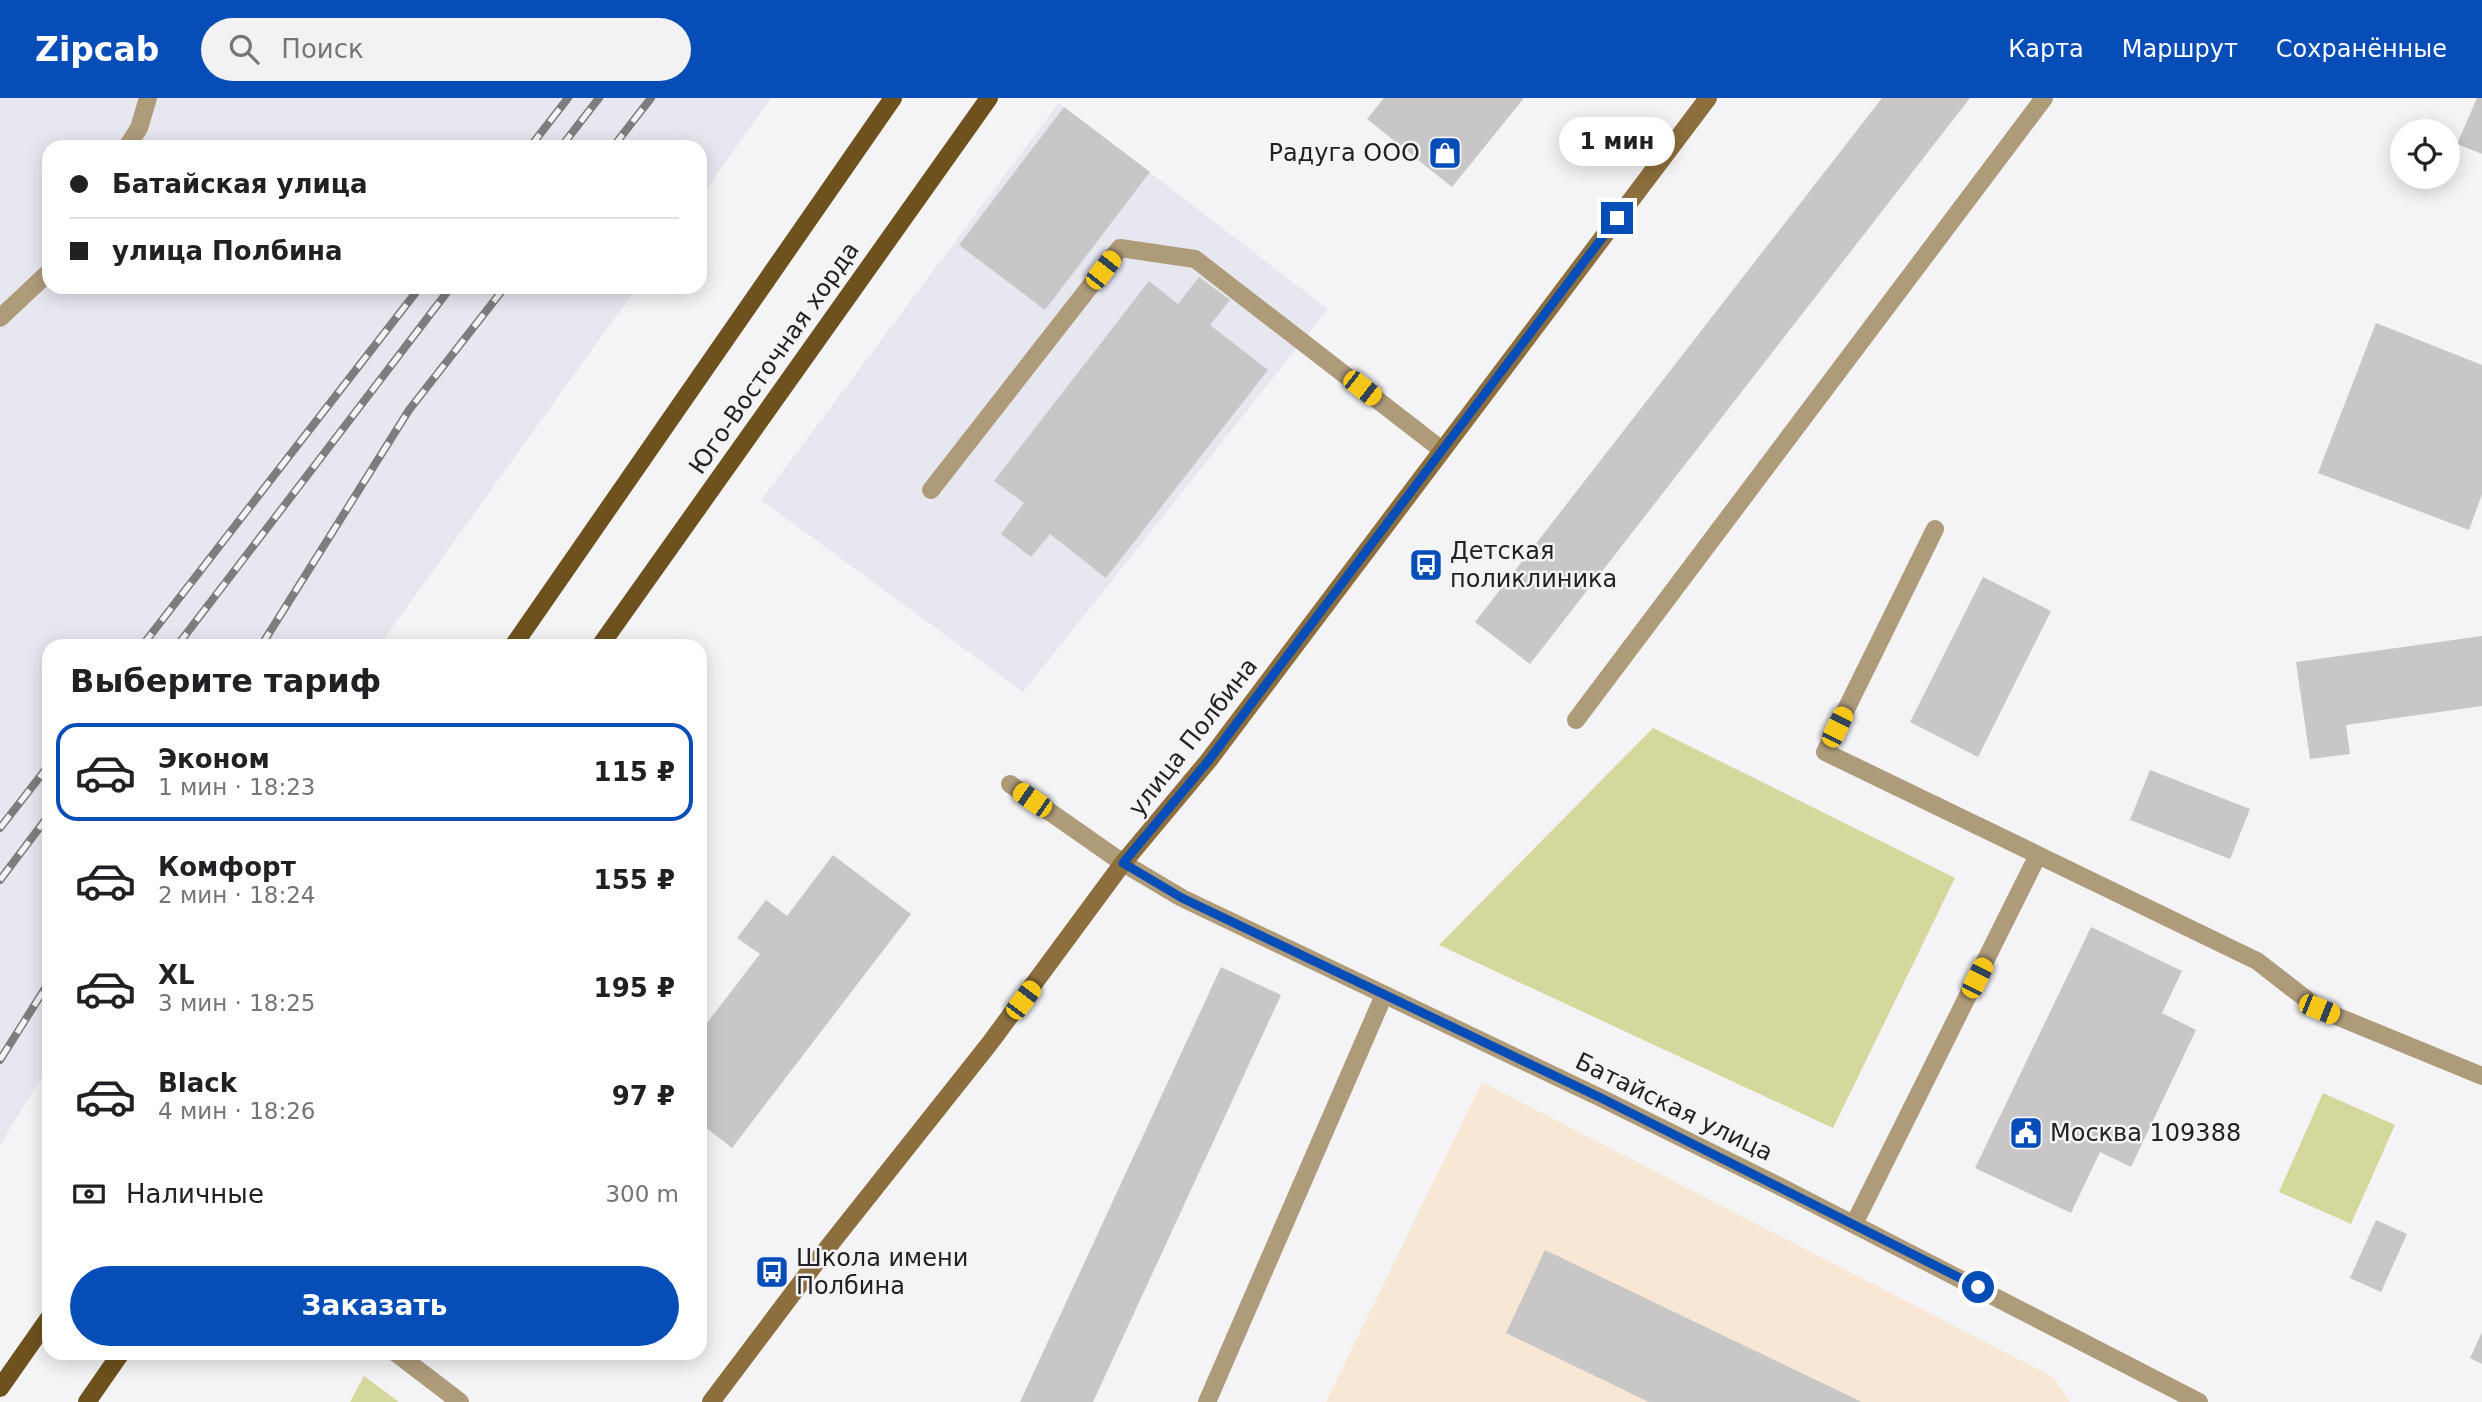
<!DOCTYPE html>
<html lang="ru">
<meta charset="utf-8">
<style>
:root{--surface:#fff;--page:#f2f2f2;--text:#202124;--muted:#757577;--line:#e0e0e0;--accent:#074db8}
body{margin:0;font-family:"DejaVu Sans",sans-serif;background:var(--page);color:var(--text);height:100vh;display:flex;flex-direction:column;font-size:26px;white-space:nowrap}
*{box-sizing:border-box;margin:0}
p{font-size:23px;color:var(--muted)}
.icon{flex:none;width:38px;height:38px;fill:none;stroke:currentColor;stroke-width:2;stroke-linecap:round;stroke-linejoin:round}
.map{position:relative;flex:1;overflow:hidden}
.details{position:absolute;left:42px;top:541px;width:665px;height:721px;display:flex;flex-direction:column;background:var(--surface);border-radius:21px;box-shadow:0 4px 18px #0003}
.details>*{flex:none}
.guide{position:absolute;left:42px;top:42px;width:665px;height:154px;border-radius:21px;box-shadow:0 4px 18px #0003;display:grid;align-content:center;height:154px;padding:0 28px;background:var(--surface)}
.buttons{position:absolute;left:2390px;top:21px;display:grid;gap:14px}
.buttons a{display:grid;place-items:center;width:70px;height:70px;border-radius:50%;background:var(--surface);box-shadow:0 4px 18px #0003;font-size:35px}
.end{position:absolute;width:32px;height:32px;margin:-16px;border:9px solid #074db8;background:#fff;box-shadow:0 0 0 4px #fff}
.from{border-radius:50%}
.bubble{position:absolute;height:49px;border-radius:24px;background:var(--surface);box-shadow:0 4px 18px #0003;font-size:23px;font-weight:700;line-height:49px;text-align:center}
.car{position:absolute;width:21px;height:42px;margin:-21px -10px;border-radius:9px;box-shadow:0 0 5px 2px #0007;background:linear-gradient(#f5c518 24%,#345 0 40%,#f5c518 0 76%,#345 0 86%,#f5c518 0)}
.guide b{display:flex;align-items:center;gap:24px;height:66px;font-size:26px}
.guide b+b{border-top:2px solid var(--line)}
.guide i{width:18px;height:18px;background:var(--text)}
ul{padding:0;list-style:none}
li{display:flex;align-items:center;gap:21px;height:98px;margin:0 14px 10px;padding:0 14px;border:4px solid transparent;border-radius:21px}
li div{flex:1}
li b{display:block;font-size:26px}
li em{font-style:normal;font-weight:700}
li.selected{border-color:var(--accent)}
li>.icon{width:63px;height:63px;stroke-width:1.5}
h2{padding:0 28px;font-size:32px;line-height:84px}
.pay{display:flex;align-items:center;gap:18px;height:77px;padding:0 28px;font-size:26px}
.pay p{margin-inline-start:auto}
.action{display:flex;gap:14px;margin-top:auto;padding:14px 28px}
.action a{flex:1;height:80px;border-radius:42px;background:var(--accent);color:#fff;font-size:28px;font-weight:700;line-height:80px;text-align:center}
header{display:flex;align-items:center;gap:42px;box-sizing:border-box;height:98px;padding:0 35px;background:var(--accent);color:#fff}
header strong{font-size:33px}
nav{display:flex;gap:38px;margin-inline-start:auto;font-size:24px}
.search{width:490px;height:63px;background:var(--page);display:flex;align-items:center;gap:18px;box-sizing:border-box;padding:0 24px;border-radius:38px;color:var(--muted);font-size:26px}
.map>svg:first-child{display:block}
.built{fill:#e7e7f0}
.education{fill:#f7e8d5}
.green{fill:#d5d89c}
.building{fill:#c8c6c6}
.lines{fill:none;stroke-linecap:round;stroke-linejoin:round}
.lane{stroke:#ae9b7a;stroke-width:18}
.street{stroke:#ae9b7a;stroke-width:18}
.secondary{stroke:#8c6f3c;stroke-width:18}
.primary{stroke:#6d521d;stroke-width:18}
.rail-casing{stroke:#7d7d7e;stroke-width:8}
.rail{stroke:#f4f4f6;stroke-width:5;stroke-dasharray:16;stroke-linecap:butt}
.route{stroke:#074db8;stroke-width:9}
.labels{text-anchor:middle;dominant-baseline:central;stroke-width:5;stroke-linejoin:round;paint-order:stroke}
.poi-label{font-size:24px;fill:#222;stroke:#f4f4f6;text-anchor:start}
.street-label{font-size:24px;fill:#222;stroke:#f4f4f6}
</style>
<header>
<strong>Zipcab</strong>
<div class="search"><svg class="icon" aria-label="search" viewBox="0 0 24 24"><circle cx="10" cy="10" r="6"/><path d="M15 15l6 6"/></svg>Поиск</div>
<nav><a>Карта</a><a>Маршрут</a><a>Сохранённые</a></nav>
</header>
<div class="map">
<svg width="2482" height="1304" viewBox="0 0 2482 1304">
<rect width="100%" height="100%" fill="#f4f4f6"/>
<!-- built -->
<g class="built">
<path d="M0 0H771L700 100V49H49V189H637L379 548H49V967L0 1047Z"/>
<path d="M1059 5 1328 211 1023 594 761 402Z"/>
</g>
<!-- education -->
<path class="education" d="M1482 984 2053 1279 2070 1304H1326Z"/>
<!-- green -->
<g class="green">
<path d="M1653 630 1955 780 1833 1030 1439 847Z"/>
<path d="M2323 995 2395 1027 2351 1126 2279 1094Z"/>
<path d="M364 1278 399 1304H350Z"/>
</g>
<!-- building -->
<g class="building">
<path d="M1384 0H1524L1452 89 1367 21Z"/>
<path d="M1882 0H1970L1530 566 1475 524Z"/>
<path d="M2477 0H2482V56L2457 46Z"/>
<path d="M1064 9 1150 74 1045 212 959 147Z"/>
<path d="M1199 179 1230 202 1210 227 1268 272 1106 480 1050 436 1031 459 1001 436 1024 405 994 383 1149 183 1178 206Z"/>
<path d="M2376 225 2482 267V396L2469 432 2318 375Z"/>
<path d="M1983 479 2051 513 1978 659 1910 624Z"/>
<path d="M2482 538V608L2346 627 2350 656 2310 661 2296 564Z"/>
<path d="M2150 672 2250 711 2230 761 2130 722Z"/>
<path d="M833 757 911 816 732 1050 700 1025V934L760 856 737 840 766 802 787 818Z"/>
<path d="M2091 829 2182 873 2162 915 2196 932 2131 1069 2100 1054 2071 1115 1975 1070Z"/>
<path d="M1221 869 1281 897 1093 1304H1020Z"/>
<path d="M2376 1122 2407 1136 2381 1194 2350 1180Z"/>
<path d="M1545 1152 1862 1304H1649L1506 1235Z"/>
<path d="M2482 1234V1266L2470 1260Z"/>
</g>
<g class="lines">
<!-- lane -->
<g class="lane">
<path d="M931 392 1120 150 1195 161 1442 352"/>
<path d="M1935 431 1825 654 2038 757"/>
<path d="M1576 622 2044 0"/>
<path d="M1010 686 1123 765"/>
<path d="M1854 1126 2038 757 2257 863 2319 911 2482 978"/>
<path d="M396 1255 460 1304"/>
<path d="M1207 1304 1384 897"/>
</g>
<!-- street -->
<g class="street">
<path d="M127 49 139 30 148 0"/>
<path d="M0 220 49 174"/>
<path d="M1123 765 1182 800 1599 999 1779 1088 2199 1304"/>
</g>
<!-- secondary -->
<path class="secondary" d="M711 1304 821 1158 990 945 1123 765 1209 662 1708 0"/>
<!-- primary -->
<g class="primary">
<path d="M513 548 893 0"/>
<path d="M600 548 989 0"/>
<path d="M0 1290 49 1220"/>
<path d="M87 1304 121 1255"/>
</g>
<defs>
<g id="rail">
<path d="M530 49 568 0"/>
<path d="M561 49 599 0"/>
<path d="M613 49 651 0"/>
<path d="M142 548 420 189"/>
<path d="M177 548 451 189"/>
<path d="M261 548 409 312 505 189"/>
<path d="M0 730 49 667"/>
<path d="M0 782 49 717"/>
<path d="M0 962 49 884"/>
</g>
</defs>
<!-- rail casing -->
<use href="#rail" class="rail-casing"/>
<!-- rail -->
<use href="#rail" class="rail"/>
</g>
<g class="lines">
<!-- route -->
<path class="route" d="M1617 120 1209 662 1123 765 1182 800 1599 999 1978 1189"/>
</g>
<!-- icons -->
<defs>
<symbol id="shop-square" viewBox="-11 -11 22 22"><rect x="-9" y="-9" width="18" height="18" rx="4" fill="#074db8" stroke="#f4f4f6"/><path d="M-5-2.5h2.3a2.7 3.5 0 0 1 5.4 0H5L5.5 6h-11ZM-1.5-2.5h3a1.5 2.3 0 0 0-3 0Z" fill="#fff"/></symbol>
<symbol id="bus-square" viewBox="-11 -11 22 22"><rect x="-9" y="-9" width="18" height="18" rx="4" fill="#074db8" stroke="#f4f4f6"/><path d="M-5-6H5V4H4V6H2V4H-2V6H-4V4H-5ZM-3.5-4V0h7V-4ZM-3.5 1.2v1.5H-2V1.2ZM2 1.2v1.5H3.5V1.2Z" fill="#fff"/></symbol>
<symbol id="civic-square" viewBox="-11 -11 22 22"><rect x="-9" y="-9" width="18" height="18" rx="4" fill="#074db8" stroke="#f4f4f6"/><path d="M-.6-6.5H3V-4.5H.6V-3L4-1V1h2V6H-6V1h2V-1L-.6-3ZM-1.2 2.5V6h2.4V2.5Z" fill="#fff"/></symbol>
</defs>
<g fill-rule="evenodd">
<use href="#shop-square" x="1426" y="36" width="38" height="38"/>
<use href="#bus-square" x="1407" y="448" width="38" height="38"/>
<use href="#civic-square" x="2007" y="1016" width="38" height="38"/>
<use href="#bus-square" x="753" y="1155" width="38" height="38"/>
</g>
<g class="labels">
<!-- poi labels -->
<g class="poi-label">
<text x="1420" y="55" text-anchor="end">Радуга ООО</text>
<text x="1450" y="453">Детская<tspan x="1450" dy="28">поликлиника</tspan></text>
<text x="2050" y="1035">Москва 109388</text>
<text x="796" y="1160">Школа имени<tspan x="796" dy="28">Полбина</tspan></text>
</g>
<!-- street labels -->
<g class="street-label">
<text transform="translate(774 260) rotate(-55)">Юго-Восточная хорда</text>
<text transform="translate(1193 639) rotate(-52)">улица Полбина</text>
<text transform="translate(1674 1009) rotate(26)">Батайская улица</text>
</g>
</g>
</svg>
<div class="buttons">
<a><svg class="icon" aria-label="locate" viewBox="0 0 24 24"><circle cx="12" cy="12" r="6"/><path d="M12 2v4M12 18v4M2 12h4M18 12h4"/></svg></a>
</div>
<i class="end from" style="left:1978px;top:1189px"></i>
<i class="end" style="left:1617px;top:120px"></i>
<div class="bubble" style="left:1559px;top:19px;width:116px">1 мин</div>
<i class="car" style="left:1103px;top:172px;rotate:38deg"></i>
<i class="car" style="left:1362px;top:290px;rotate:128deg"></i>
<i class="car" style="left:1837px;top:629px;rotate:26deg"></i>
<i class="car" style="left:1032px;top:702px;rotate:305deg"></i>
<i class="car" style="left:1977px;top:880px;rotate:27deg"></i>
<i class="car" style="left:1023px;top:902px;rotate:37deg"></i>
<i class="car" style="left:2319px;top:911px;rotate:112deg"></i>
<div class="guide">
<b><i class="from"></i>Батайская улица</b>
<b><i></i>улица Полбина</b>
</div>
<section class="details">
<h2>Выберите тариф</h2>
<ul>
<li class="selected"><svg class="icon" aria-label="car" viewBox="0 0 24 24"><path d="M5 17H2v-5l4-1 3-4h7l3 4 3 1v5h-3M9 17h6M6 11h13"/><circle cx="7" cy="17" r="2"/><circle cx="17" cy="17" r="2"/></svg><div><b>Эконом</b><p>1 мин · 18:23</p></div><em>115 ₽</em></li>
<li><svg class="icon" aria-label="car" viewBox="0 0 24 24"><path d="M5 17H2v-5l4-1 3-4h7l3 4 3 1v5h-3M9 17h6M6 11h13"/><circle cx="7" cy="17" r="2"/><circle cx="17" cy="17" r="2"/></svg><div><b>Комфорт</b><p>2 мин · 18:24</p></div><em>155 ₽</em></li>
<li><svg class="icon" aria-label="car" viewBox="0 0 24 24"><path d="M5 17H2v-5l4-1 3-4h7l3 4 3 1v5h-3M9 17h6M6 11h13"/><circle cx="7" cy="17" r="2"/><circle cx="17" cy="17" r="2"/></svg><div><b>XL</b><p>3 мин · 18:25</p></div><em>195 ₽</em></li>
<li><svg class="icon" aria-label="car" viewBox="0 0 24 24"><path d="M5 17H2v-5l4-1 3-4h7l3 4 3 1v5h-3M9 17h6M6 11h13"/><circle cx="7" cy="17" r="2"/><circle cx="17" cy="17" r="2"/></svg><div><b>Black</b><p>4 мин · 18:26</p></div><em>97 ₽</em></li>
</ul>
<div class="pay"><svg class="icon" aria-label="cash" viewBox="0 0 24 24"><path d="M3 7h18v10H3z"/><circle cx="12" cy="12" r="2"/></svg>Наличные<p>300 m</p></div>
<div class="action"><a>Заказать</a></div>
</section>
</div>
